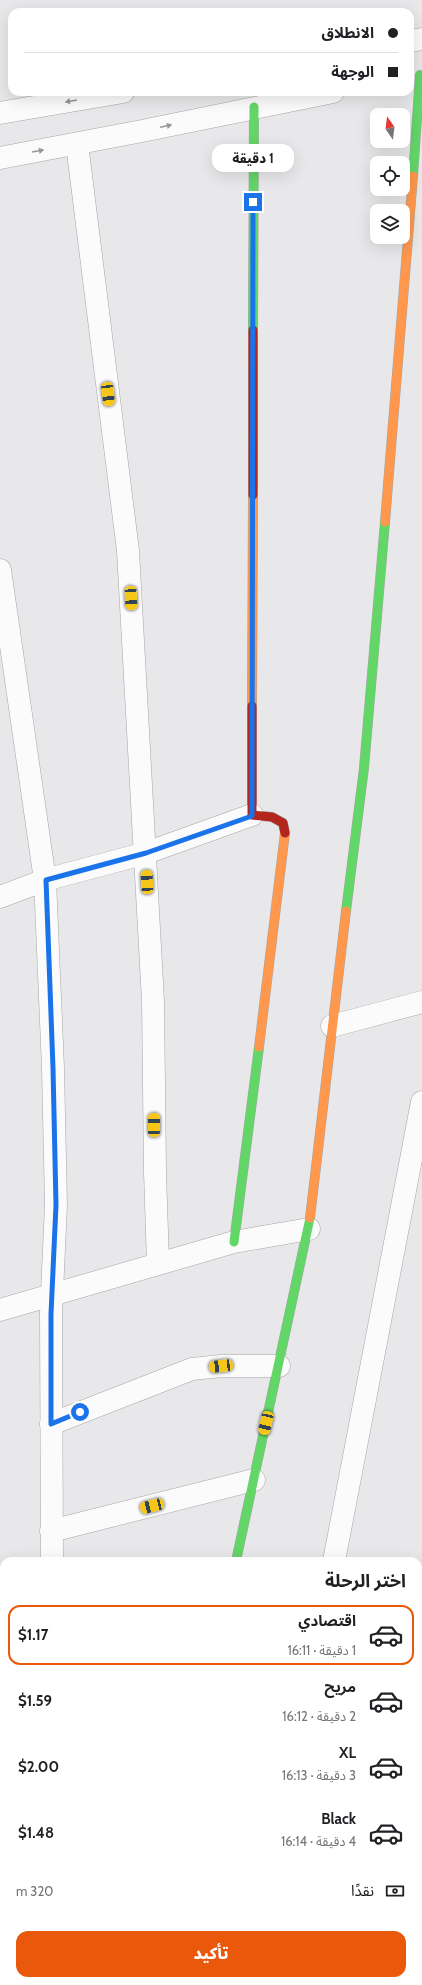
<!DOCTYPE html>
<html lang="ar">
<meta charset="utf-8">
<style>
:root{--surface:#fff;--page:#f2f2f2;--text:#202124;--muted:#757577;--line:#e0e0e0;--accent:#ea580c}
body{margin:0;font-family:Cabin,"Noto Sans Arabic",sans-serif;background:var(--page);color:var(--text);direction:rtl;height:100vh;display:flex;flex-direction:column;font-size:15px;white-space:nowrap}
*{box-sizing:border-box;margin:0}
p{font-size:13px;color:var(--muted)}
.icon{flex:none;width:22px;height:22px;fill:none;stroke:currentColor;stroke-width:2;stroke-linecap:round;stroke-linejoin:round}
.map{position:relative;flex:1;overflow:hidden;direction:ltr}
.panel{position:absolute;left:0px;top:1557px;width:422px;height:428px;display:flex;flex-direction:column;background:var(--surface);border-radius:12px 12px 0 0;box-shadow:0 4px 16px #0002;direction:rtl}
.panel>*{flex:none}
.banner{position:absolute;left:8px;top:8px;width:406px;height:88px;border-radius:12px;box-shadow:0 4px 16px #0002;direction:rtl;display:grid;align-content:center;height:88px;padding:0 16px;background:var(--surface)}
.needle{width:26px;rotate:346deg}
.tools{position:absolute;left:370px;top:108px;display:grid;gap:8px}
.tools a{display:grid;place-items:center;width:40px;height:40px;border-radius:8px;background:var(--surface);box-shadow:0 4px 16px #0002;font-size:20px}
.end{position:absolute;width:18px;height:18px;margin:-9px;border:5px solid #1a73e8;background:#fff;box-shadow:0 0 0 2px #fff}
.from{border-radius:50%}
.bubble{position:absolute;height:28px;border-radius:12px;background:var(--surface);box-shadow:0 4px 16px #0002;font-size:13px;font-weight:800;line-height:28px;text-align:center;direction:rtl}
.car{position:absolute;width:12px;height:24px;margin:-12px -6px;border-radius:5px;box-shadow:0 0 3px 1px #0007;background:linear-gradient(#f5c518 24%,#345 0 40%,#f5c518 0 76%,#345 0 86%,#f5c518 0)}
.banner b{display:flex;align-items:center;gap:14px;height:38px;font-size:15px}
.banner b+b{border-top:1px solid var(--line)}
.banner i{width:10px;height:10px;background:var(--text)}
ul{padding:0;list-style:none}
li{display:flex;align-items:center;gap:12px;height:60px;margin:0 8px 6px;padding:0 8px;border:2px solid transparent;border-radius:12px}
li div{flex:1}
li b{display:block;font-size:15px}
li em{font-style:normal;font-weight:800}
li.selected{border-color:var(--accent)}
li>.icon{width:36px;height:36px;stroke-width:1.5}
h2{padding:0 16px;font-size:18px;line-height:48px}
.pay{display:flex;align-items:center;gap:10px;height:44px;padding:0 16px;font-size:15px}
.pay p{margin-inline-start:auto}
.cta{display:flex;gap:8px;margin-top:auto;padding:8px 16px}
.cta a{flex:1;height:46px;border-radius:12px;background:var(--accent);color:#fff;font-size:16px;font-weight:800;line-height:46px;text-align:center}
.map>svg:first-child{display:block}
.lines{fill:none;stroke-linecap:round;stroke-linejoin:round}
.street-casing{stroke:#a6a6a7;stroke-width:23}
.fast-casing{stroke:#a6a6a7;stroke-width:10}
.slow-casing{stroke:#a6a6a7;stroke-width:10}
.jam-casing{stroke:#a6a6a7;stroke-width:10}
.street{stroke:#fcfbfc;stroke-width:22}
.fast{stroke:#63d668;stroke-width:9}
.slow{stroke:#ff974d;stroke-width:9}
.jam{stroke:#b3261e;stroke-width:9}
.oneway{fill:#969697}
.route{stroke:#1a73e8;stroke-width:5}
</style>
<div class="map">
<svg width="422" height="1985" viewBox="0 0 422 1985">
<rect width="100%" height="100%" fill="#e8e7e9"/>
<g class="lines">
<defs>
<g id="street">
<path d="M410 41 422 39"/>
<path d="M0 113 123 92"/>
<path d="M77 144 128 551 153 1001 155 1172 158 1263"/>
<path d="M0 158 142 131 333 92"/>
<path d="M0 570 45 880 53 1068 56 1205 51 1314 52 1561"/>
<path d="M0 897 45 880 146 853 252 815"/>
<path d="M332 1026 422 1002"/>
<path d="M0 1310 234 1242 309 1229"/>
<path d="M51 1424 192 1369 221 1366H279"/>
<path d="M51 1531 254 1480"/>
<path d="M334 1561 422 1102"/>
<path d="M418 1634 422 1617"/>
<path d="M418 1955H422"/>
<path d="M100 1985 101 1981"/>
</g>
<g id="fast">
<path d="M413 176 420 75"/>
<path d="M253 330 254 107"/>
<path d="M346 911 364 768 385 522"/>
<path d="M234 1242 259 1047"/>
<path d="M236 1561 310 1218"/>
</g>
<g id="slow">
<path d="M385 522 413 176"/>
<path d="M252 706 253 495"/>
<path d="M259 1047 285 833"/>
<path d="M310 1218 346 911"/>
</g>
<g id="jam">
<path d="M253 495V330"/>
<path d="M252 706V815L272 817 283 823 285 833"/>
</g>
</defs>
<!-- street casing -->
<use href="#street" class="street-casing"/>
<!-- fast casing -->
<use href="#fast" class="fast-casing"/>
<!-- slow casing -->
<use href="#slow" class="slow-casing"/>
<!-- jam casing -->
<use href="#jam" class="jam-casing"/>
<!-- street -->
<use href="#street" class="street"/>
<!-- fast -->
<use href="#fast" class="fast"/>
<!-- slow -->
<use href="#slow" class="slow"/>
<!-- jam -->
<use href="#jam" class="jam"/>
</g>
<!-- one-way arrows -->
<defs><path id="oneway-solid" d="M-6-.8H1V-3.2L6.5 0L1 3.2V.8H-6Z"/></defs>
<g class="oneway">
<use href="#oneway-solid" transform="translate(71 101) rotate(170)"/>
<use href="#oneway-solid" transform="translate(166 126) rotate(-12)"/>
<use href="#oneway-solid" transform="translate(38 151) rotate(-10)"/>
</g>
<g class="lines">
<!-- route -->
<path class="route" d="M80 1412 51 1424V1314L56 1205 53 1068 46 880 146 853 252 816 253 202"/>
</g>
</svg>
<div class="tools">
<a><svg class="needle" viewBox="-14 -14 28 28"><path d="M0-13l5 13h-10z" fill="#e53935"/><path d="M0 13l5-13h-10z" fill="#757577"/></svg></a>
<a><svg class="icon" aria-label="locate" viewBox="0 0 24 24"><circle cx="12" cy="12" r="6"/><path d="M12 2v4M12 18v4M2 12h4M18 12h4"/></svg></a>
<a><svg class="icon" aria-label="layers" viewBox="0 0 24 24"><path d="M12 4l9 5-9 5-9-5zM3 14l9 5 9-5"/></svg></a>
</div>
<i class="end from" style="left:80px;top:1412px"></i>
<i class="end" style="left:253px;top:202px"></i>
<div class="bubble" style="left:212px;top:144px;width:82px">1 دقيقة</div>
<i class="car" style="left:108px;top:394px;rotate:173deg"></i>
<i class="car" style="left:131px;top:598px;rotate:177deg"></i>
<i class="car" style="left:147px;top:882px;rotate:357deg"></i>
<i class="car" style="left:154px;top:1125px;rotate:0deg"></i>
<i class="car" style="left:221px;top:1366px;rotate:264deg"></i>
<i class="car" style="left:266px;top:1423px;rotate:193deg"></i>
<i class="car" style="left:152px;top:1506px;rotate:256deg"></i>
<div class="banner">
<b><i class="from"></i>الانطلاق</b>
<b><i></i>الوجهة</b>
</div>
<section class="panel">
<h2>اختر الرحلة</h2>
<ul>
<li class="selected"><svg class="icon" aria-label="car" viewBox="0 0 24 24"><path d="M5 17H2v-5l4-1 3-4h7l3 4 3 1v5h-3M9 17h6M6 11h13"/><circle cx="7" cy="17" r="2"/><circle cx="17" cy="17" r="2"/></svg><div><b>اقتصادي</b><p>1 دقيقة · 16:11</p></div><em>$1.17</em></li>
<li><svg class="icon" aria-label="car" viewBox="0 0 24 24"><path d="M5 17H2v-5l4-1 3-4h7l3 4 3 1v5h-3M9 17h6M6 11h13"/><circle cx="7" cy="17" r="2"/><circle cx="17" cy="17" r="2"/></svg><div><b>مريح</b><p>2 دقيقة · 16:12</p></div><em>$1.59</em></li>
<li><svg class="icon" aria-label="car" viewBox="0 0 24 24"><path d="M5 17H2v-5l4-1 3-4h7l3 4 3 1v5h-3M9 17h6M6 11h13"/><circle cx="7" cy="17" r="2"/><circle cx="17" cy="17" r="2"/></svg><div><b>XL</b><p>3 دقيقة · 16:13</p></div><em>$2.00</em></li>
<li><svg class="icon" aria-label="car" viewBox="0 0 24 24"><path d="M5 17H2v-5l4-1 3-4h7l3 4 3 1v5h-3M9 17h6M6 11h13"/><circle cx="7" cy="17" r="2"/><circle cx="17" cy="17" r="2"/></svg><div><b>Black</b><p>4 دقيقة · 16:14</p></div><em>$1.48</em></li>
</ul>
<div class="pay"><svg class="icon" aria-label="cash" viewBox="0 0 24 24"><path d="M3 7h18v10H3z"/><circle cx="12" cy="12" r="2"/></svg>نقدًا<p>320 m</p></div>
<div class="cta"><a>تأكيد</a></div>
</section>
</div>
